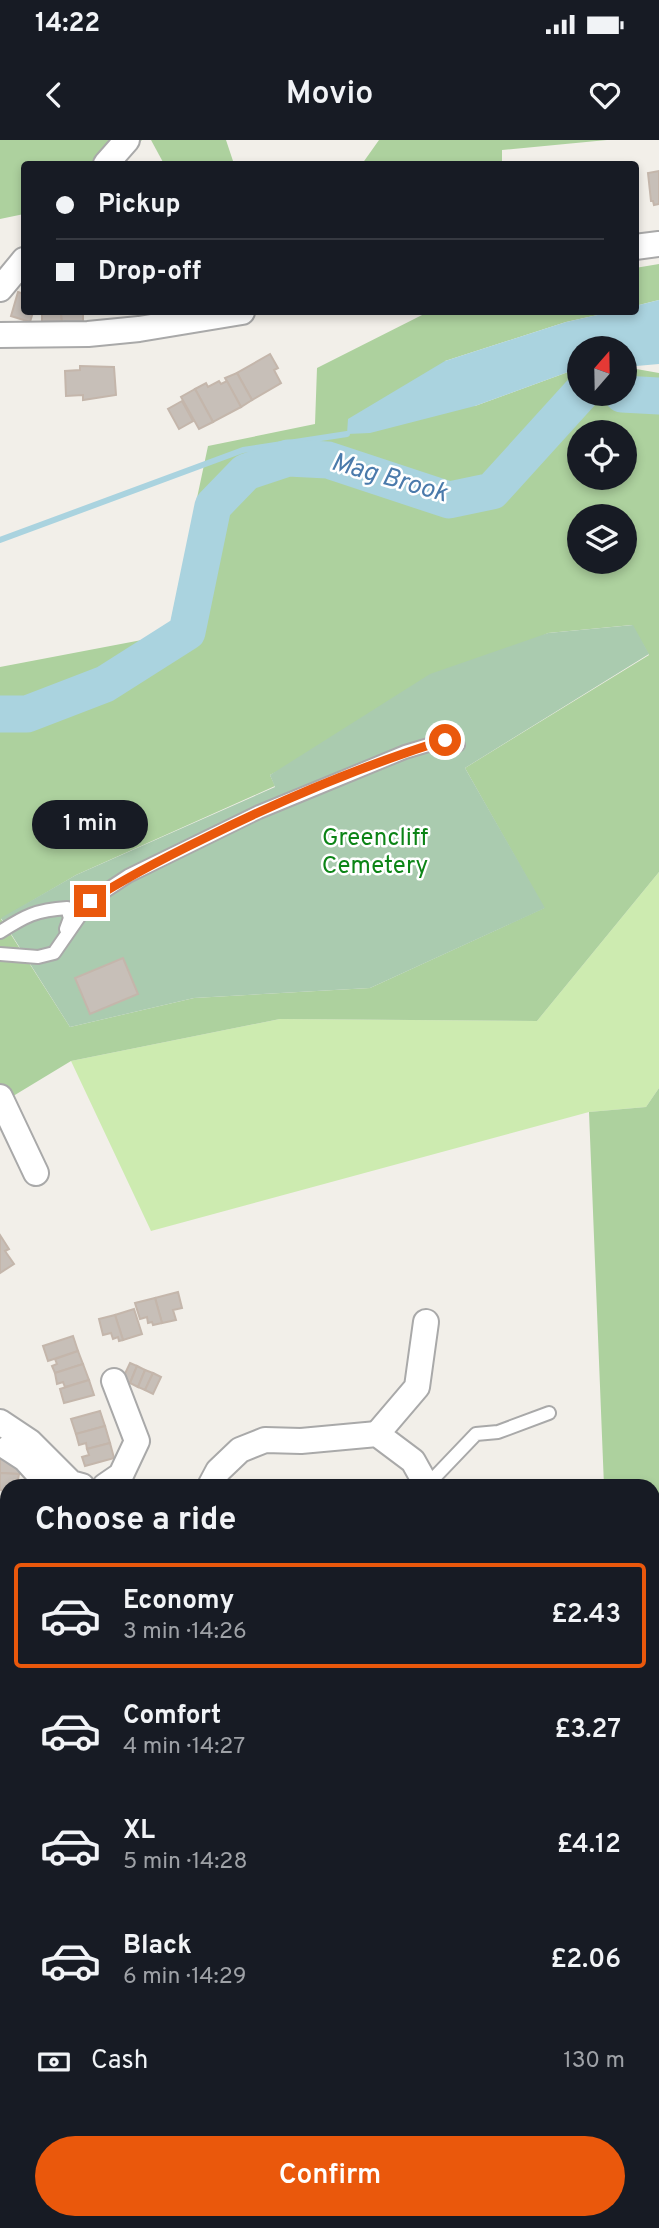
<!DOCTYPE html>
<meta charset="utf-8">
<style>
:root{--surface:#171b24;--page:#242831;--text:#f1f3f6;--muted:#9ea1a6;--line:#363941;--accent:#ea580c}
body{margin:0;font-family:Overpass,sans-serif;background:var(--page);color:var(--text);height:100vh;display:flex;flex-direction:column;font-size:26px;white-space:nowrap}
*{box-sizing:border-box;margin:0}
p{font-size:23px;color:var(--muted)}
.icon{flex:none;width:38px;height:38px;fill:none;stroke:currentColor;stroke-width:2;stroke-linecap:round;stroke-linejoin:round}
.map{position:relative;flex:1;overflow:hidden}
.panel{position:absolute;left:0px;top:1339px;width:660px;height:751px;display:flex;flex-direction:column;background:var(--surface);border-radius:21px 21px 0 0;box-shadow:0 4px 10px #0003}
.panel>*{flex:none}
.top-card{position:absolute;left:21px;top:21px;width:618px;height:154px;border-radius:7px;box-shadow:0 4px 10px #0003;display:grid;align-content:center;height:154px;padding:0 35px;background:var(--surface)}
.needle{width:46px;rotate:20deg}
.controls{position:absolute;left:567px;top:196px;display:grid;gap:14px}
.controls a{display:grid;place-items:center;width:70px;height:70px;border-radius:50%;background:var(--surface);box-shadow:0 4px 10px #0003;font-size:35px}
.end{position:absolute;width:32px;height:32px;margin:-16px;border:9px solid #ea580c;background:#fff;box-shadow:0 0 0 4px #fff}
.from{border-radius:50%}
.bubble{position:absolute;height:49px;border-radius:24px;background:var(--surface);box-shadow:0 4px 10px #0003;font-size:23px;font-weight:600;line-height:49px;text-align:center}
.top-card b{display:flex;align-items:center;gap:24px;height:66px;font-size:26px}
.top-card b+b{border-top:2px solid var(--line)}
.top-card i{width:18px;height:18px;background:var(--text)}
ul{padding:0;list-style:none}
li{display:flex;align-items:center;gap:21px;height:105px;margin:0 14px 10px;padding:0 21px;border:4px solid transparent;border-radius:7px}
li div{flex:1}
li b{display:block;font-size:26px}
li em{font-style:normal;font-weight:600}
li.active{border-color:var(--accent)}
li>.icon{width:63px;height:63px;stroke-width:1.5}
h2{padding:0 35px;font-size:32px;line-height:84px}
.pay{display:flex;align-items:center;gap:18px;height:77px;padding:0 35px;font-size:26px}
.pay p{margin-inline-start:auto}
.action{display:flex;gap:14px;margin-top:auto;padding:14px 35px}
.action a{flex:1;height:80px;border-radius:42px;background:var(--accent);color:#fff;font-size:28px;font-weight:600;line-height:80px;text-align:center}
.status{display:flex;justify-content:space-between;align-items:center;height:49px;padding:0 35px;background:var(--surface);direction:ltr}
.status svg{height:19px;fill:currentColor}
header{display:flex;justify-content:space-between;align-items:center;height:91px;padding:0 35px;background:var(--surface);font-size:32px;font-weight:600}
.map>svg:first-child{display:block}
.grass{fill:#cdebb0}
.forest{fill:#add19e;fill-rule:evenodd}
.cemetery{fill:#aacbaf}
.water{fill:#aad3df}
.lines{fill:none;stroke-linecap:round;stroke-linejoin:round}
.stream{stroke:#aad3df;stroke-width:6}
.river{stroke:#aad3df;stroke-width:37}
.building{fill:#c7bfb8;stroke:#c4b6ab;stroke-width:2}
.lane-casing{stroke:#a9a9a9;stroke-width:16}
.street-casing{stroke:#a9a9a9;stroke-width:28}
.secondary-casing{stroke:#707d05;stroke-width:37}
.lane{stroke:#fff;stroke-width:12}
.street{stroke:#fff;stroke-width:24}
.secondary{stroke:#f7fabf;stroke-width:33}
.route{stroke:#ea580c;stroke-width:9}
.labels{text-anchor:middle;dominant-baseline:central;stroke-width:5;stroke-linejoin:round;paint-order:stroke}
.park-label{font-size:24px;fill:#0c8416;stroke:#fff}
.water-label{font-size:26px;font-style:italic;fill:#4a7aab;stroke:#fff}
</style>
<div class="status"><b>14:22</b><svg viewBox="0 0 49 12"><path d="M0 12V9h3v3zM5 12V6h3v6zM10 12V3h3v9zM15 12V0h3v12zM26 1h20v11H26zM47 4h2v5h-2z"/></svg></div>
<header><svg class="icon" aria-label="back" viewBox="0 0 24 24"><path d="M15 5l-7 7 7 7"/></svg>Movio<svg class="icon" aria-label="heart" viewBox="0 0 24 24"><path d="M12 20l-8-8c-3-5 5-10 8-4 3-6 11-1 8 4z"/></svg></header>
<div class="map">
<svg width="659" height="2088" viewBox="0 0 659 2088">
<rect width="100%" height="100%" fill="#f2efe9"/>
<!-- grass -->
<path class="grass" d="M659 732V948L646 967 589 972 151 1091 71 921 280 879 537 881Z"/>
<!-- forest -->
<g class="forest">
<path d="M0 0H142L120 24H24V74L0 79Z"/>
<path d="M151 0H226L234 24H164Z"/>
<path d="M379 0H607L502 10V24H362Z"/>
<path d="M659 124V160L635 166V128Z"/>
<path d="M428 172H611L566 182 445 221 475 266 579 228V254H625V227L659 233V732L537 881 280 879 71 921 0 964V527L168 495 208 306 315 284 317 228ZM579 292H625V338H579ZM579 376H625V422H579ZM632 485 649 515 465 628 544 768 370 848 194 858 70 887 1 779 76 735 275 646 270 635 548 493Z"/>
<path d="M659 948V1560H653V1346H604L589 972 646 967Z"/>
</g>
<!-- cemetery -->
<path class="cemetery" d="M633 485 649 514 465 628 545 768 370 848 194 858 70 887 1 778 76 735 275 647 270 635 430 534 548 493Z"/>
<!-- water -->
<path class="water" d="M659 160V224L625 227V208H579V228L475 266 370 293 347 294 348 279 445 221 566 182 611 172H635V166Z"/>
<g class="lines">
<!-- stream -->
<g class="stream">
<path d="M286 303 288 318"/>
<path d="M0 400 243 310 347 294"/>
</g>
<!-- river -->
<g class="river">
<path d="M622 254 659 256"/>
<path d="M0 574H27L105 544 187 492 213 366 246 332 288 318 328 320 449 360 492 351 580 254"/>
</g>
</g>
<!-- building -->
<g class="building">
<path d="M659 31V64L654 65 653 61H651L648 33Z"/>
<path d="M18 152 24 154V172H33L30 182 11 176Z"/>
<path d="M42 172H61L62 183H42Z"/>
<path d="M61 172H83V183H62Z"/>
<path d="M270 214 278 228 274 230 281 243 252 260 237 233Z"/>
<path d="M80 226 114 227 116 255 83 260V255L66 256 65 231 80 230Z"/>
<path d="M237 233 252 260 241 267 225 238Z"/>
<path d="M219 241 221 244 227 241 241 267 213 282 195 249 206 243 208 247Z"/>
<path d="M195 249 213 282 199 289 181 257Z"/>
<path d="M182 261 193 281 179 289 168 269Z"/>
<path d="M123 818 138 854 90 874 75 838Z"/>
<path d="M0 1095 9 1109 5 1111 14 1124 0 1133Z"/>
<path d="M178 1152 182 1168 173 1170 176 1180 162 1183 155 1158Z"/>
<path d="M155 1158 162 1183 153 1185 152 1182 148 1183 147 1177 140 1179 135 1163Z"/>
<path d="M134 1169 142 1194 123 1200 115 1175Z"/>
<path d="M115 1175 123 1200 119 1201 118 1197 113 1199 111 1193 103 1195 99 1179Z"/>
<path d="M73 1196 78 1211 48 1221 43 1206Z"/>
<path d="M78 1211 83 1224 55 1233 52 1226 57 1224 55 1219Z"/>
<path d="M130 1223 137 1226 130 1243 122 1240Z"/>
<path d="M83 1224 89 1240 65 1247 63 1242 57 1244 55 1233Z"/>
<path d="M137 1226 145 1230 138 1247 130 1243Z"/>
<path d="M145 1230 153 1233 145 1250 138 1247Z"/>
<path d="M153 1233 161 1237 153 1254 145 1250Z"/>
<path d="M89 1240 94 1255 64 1263 60 1249Z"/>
<path d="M100 1271 105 1286 76 1294 71 1279Z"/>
<path d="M105 1286 110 1303 87 1309 86 1303 79 1305 76 1294Z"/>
<path d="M110 1303 114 1318 85 1326 82 1317 89 1315 87 1309Z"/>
<path d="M0 1316 20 1318 19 1334 0 1333Z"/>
<path d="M0 1333 19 1334 17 1346H7V1351L0 1350Z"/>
<path d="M7 1362V1390H6L0 1364Z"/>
<path d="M7 1434V1468L0 1470V1437Z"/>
<path d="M7 1522V1580L0 1582V1524Z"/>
<path d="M5 1716 7 1721V1752L0 1756V1719Z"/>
<path d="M7 1752V1773L0 1777V1756Z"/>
<path d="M7 2082H33L29 2088H3Z"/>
<path d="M74 2082H110L114 2086 80 2088Z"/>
<path d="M279 2082H306V2083L297 2088H282Z"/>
</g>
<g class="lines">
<defs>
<g id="lane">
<path d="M0 792C25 776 36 770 67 768L70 778 66 789"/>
<path d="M0 814 38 817 54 813 90 761 128 736 259 672 405 612 445 600 458 605"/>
<path d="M431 1346 433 1339 476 1294 498 1292 549 1273"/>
<path d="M0 1409 7 1407"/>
</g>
<g id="street">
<path d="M106 24 127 0"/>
<path d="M635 107 659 104"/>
<path d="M0 149 24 120"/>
<path d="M0 195 88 194 139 189 242 172"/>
<path d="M0 957 36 1033"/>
<path d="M0 1282 30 1302 71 1343 82 1346"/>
<path d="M377 1294 417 1247 426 1182"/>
<path d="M8 1308 25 1319 44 1340"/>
<path d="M105 1346 121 1335 137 1301 114 1241"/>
<path d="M210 1346 218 1331 240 1310 265 1300 301 1301 377 1294 413 1321 427 1346"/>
<path d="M0 1513 7 1506"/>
<path d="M0 1638 7 1637"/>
<path d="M0 1672 7 1687"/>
<path d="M0 1781 7 1778"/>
<path d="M0 2059 7 2049"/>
<path d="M153 2082 154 2088"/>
<path d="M327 2082 330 2088"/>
</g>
<g id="secondary">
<path d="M653 1905 659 1926"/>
<path d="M0 1918 7 1912"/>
<path d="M653 1980 659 1972"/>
<path d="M253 2082 257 2088"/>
<path d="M635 2088V2082"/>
</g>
</defs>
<!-- lane casing -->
<use href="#lane" class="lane-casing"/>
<!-- street casing -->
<use href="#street" class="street-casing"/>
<!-- secondary casing -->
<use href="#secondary" class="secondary-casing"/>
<!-- lane -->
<use href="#lane" class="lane"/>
<!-- street -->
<use href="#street" class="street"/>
<!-- secondary -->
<use href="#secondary" class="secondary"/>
</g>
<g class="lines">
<!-- route -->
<path class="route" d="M90 761C127 737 164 718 203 699 281 660 361 626 445 600"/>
</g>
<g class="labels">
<!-- park labels -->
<g class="park-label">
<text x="375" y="699">Greencliff<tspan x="375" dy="28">Cemetery</tspan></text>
</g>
<!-- water labels -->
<g class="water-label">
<text transform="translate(389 339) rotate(16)">Mag Brook</text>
</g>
</g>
</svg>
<div class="controls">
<a><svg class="needle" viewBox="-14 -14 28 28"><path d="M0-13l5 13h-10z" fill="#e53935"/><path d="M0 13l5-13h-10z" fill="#9ea1a6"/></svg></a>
<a><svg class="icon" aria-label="locate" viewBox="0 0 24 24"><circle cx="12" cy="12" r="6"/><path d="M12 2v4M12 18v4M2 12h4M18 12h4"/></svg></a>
<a><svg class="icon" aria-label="layers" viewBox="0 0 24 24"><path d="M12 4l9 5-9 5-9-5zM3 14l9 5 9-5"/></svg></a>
</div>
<i class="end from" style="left:445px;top:600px"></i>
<i class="end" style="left:90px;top:761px"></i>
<div class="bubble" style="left:32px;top:660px;width:116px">1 min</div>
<div class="top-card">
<b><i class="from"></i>Pickup</b>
<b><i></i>Drop-off</b>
</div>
<section class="panel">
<h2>Choose a ride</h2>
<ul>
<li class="active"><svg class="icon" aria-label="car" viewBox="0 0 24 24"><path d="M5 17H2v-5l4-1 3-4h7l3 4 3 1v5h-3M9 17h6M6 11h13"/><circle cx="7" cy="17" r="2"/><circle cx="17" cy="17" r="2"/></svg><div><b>Economy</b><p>3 min · 14:26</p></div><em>£2.43</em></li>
<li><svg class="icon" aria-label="car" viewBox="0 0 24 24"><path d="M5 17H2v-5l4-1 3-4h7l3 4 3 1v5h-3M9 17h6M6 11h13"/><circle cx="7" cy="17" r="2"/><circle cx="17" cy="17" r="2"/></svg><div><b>Comfort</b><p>4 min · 14:27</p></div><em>£3.27</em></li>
<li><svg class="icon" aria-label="car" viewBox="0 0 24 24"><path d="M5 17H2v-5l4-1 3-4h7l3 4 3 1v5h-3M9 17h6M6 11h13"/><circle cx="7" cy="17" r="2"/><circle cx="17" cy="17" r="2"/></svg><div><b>XL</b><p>5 min · 14:28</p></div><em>£4.12</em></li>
<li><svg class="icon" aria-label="car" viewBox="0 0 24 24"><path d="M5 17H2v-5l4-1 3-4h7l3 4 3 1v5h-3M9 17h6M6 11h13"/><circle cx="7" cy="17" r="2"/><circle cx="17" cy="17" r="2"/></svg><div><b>Black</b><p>6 min · 14:29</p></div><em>£2.06</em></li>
</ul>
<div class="pay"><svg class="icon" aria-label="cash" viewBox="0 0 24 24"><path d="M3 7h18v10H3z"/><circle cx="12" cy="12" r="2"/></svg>Cash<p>130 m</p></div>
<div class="action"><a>Confirm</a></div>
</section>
</div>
